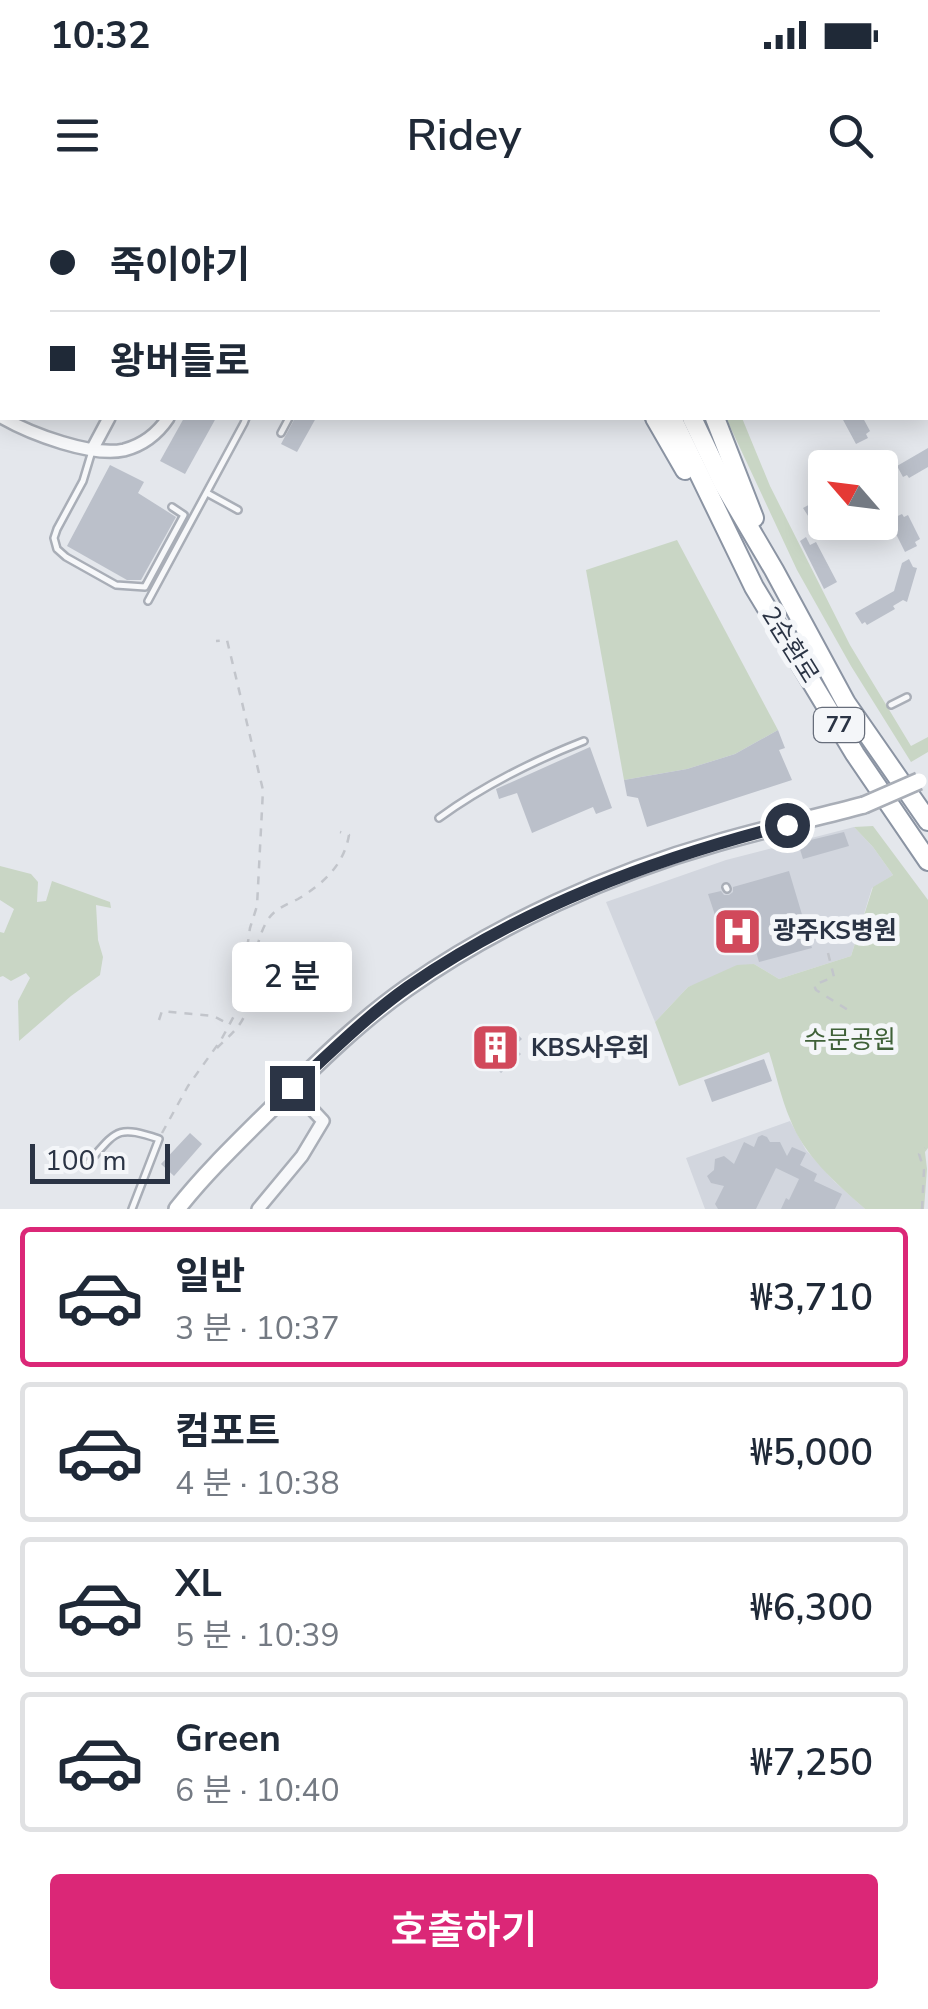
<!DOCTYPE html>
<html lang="ko">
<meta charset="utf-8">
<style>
:root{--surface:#fff;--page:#f2f2f3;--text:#1f2937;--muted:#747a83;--line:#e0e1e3;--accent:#db2777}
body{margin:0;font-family:"Nunito Sans","Noto Sans KR",sans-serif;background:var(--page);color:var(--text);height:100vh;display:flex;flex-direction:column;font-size:38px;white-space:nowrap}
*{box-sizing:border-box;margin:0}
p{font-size:32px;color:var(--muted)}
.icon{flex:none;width:55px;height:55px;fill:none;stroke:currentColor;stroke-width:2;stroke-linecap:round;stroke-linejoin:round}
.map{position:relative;height:1009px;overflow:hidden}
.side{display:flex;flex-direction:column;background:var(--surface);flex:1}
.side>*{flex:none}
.banner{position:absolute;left:0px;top:0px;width:930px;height:220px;box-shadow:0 5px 25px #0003;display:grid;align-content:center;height:220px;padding:0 50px;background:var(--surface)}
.needle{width:65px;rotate:298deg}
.fabs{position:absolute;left:808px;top:250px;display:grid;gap:20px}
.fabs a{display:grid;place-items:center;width:90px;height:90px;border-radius:10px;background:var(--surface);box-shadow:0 5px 25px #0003;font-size:50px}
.scale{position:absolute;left:30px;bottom:25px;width:140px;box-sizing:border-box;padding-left:10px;border:5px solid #2b3445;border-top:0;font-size:28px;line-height:35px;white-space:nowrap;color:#2b3445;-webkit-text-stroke:8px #f4f6f9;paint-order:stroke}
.end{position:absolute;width:45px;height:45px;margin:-22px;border:12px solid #2b3445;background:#fff;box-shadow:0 0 0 5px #fff}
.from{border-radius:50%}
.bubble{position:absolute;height:70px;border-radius:10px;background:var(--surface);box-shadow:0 5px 25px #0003;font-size:32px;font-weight:600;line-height:70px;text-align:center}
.banner b{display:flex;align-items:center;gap:35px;height:95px;font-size:38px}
.banner b+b{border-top:2px solid var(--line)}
.banner i{width:25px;height:25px;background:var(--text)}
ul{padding:18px 0 0;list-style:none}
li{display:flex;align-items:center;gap:30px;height:140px;margin:0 20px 15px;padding:0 30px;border:5px solid var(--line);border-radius:10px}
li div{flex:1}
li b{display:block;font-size:38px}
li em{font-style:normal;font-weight:600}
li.active{border-color:var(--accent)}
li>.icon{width:90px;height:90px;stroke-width:1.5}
.primary-button{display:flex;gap:20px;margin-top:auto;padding:20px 50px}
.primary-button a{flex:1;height:115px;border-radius:10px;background:var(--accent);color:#fff;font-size:40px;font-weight:600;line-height:115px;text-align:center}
.status{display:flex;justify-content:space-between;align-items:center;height:70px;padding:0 50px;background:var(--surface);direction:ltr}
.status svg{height:28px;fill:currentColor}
header{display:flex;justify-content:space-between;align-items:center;height:130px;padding:0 50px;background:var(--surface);font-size:45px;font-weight:600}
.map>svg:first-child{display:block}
.built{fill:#d2d6de}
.green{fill:#c9d6c5}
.building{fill:#bbc0ca}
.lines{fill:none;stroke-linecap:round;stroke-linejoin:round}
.service-casing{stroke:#a9aeb7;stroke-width:10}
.minor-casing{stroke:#a9aeb7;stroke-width:16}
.tertiary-casing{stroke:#a9aeb7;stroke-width:19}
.secondary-casing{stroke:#a9aeb7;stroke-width:20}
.trunk-casing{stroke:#8b94a3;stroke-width:22}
.motorway-casing{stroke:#8b94a3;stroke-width:25}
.path{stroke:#c2c5cb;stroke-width:2.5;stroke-dasharray:8 8;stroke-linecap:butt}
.service{stroke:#f7f8fa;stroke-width:5}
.minor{stroke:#f7f8fa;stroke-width:11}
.tertiary{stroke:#f7f8fa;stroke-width:14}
.secondary{stroke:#fff;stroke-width:15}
.trunk{stroke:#fff;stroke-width:18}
.motorway{stroke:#fff;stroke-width:20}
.secondary-bridge-casing{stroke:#a9aeb7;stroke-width:20;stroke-linecap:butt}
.secondary-bridge{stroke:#fff;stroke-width:15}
.route{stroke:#2b3445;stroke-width:12}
.labels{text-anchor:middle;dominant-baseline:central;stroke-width:10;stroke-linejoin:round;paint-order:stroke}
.shield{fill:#f4f6f9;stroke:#676e7b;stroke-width:2.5}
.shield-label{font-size:22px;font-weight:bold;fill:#2b3445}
.street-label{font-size:25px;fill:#2b3445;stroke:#f4f6f9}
.poi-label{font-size:25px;font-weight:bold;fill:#2b3445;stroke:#f4f6f9;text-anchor:start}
.park-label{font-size:25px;fill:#3f6138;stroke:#f4f6f9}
</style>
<div class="status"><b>10:32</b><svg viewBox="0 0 49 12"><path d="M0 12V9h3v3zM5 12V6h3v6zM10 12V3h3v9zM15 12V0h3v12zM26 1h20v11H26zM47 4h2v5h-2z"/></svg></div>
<header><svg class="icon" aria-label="menu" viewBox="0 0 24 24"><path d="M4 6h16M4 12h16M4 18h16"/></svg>Ridey<svg class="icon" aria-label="search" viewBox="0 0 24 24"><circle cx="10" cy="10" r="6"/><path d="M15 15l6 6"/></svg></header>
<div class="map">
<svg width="928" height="1009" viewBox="0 0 928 1009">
<rect width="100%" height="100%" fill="#e4e7ec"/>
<!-- built -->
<g class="built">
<path d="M854 627 873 647 893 675 872 688 851 756 779 779 754 764 688 787 655 822 606 702 726 660Z"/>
<path d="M790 921 806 950 835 982 865 1009H705L686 958Z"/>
</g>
<!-- green -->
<g class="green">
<path d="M726 218H742L770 286 850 445 911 546 928 537V552L911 562 851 466 797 370Z"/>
<path d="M677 340 778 530 735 554 687 569 624 580 586 370Z"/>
<path d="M873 626 928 700V948L925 952 927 969 924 1009H865C836 983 804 956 790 919 781 898 776 874 769 852L679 886 655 822 688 787 737 765 754 764 779 779 851 756 873 687 893 675 873 647 854 627Z"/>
<path d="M0 666 31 674 38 682 37 702 46 701 52 681 110 702 111 708 96 705 98 740 103 757 100 775 71 796 19 841 18 801 30 778 26 773 11 781 3 776 0 777V732L4 733 14 709 0 700Z"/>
</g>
<!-- building -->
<g class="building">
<path d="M184 218H216L185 274 160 261Z"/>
<path d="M295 218H316L297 252 281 244Z"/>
<path d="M842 218H863L870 231 866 234 868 238 856 244Z"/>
<path d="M928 248V267L909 278 907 275 903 277 897 266Z"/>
<path d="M110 265 144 282 138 293 176 317 141 380H127L67 346Z"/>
<path d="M825 296V314L815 320 813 317 810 319 803 308Z"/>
<path d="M902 314 904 317 908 315 920 339 915 342 917 346 905 352 889 320Z"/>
<path d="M806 337 810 345 816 342 837 382 824 389 800 341Z"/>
<path d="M909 359 913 367 917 368 907 402 903 400 893 406 895 409 867 425 865 422 862 424 855 413 894 391 902 363Z"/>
<path d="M778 530 785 548 779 550 792 580 647 627 638 598 627 596 624 580 687 569 735 554Z"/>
<path d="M590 547 612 608 596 614 593 607 532 633 517 593 499 599 496 589Z"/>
<path d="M844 632 849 646 803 659 798 643Z"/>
<path d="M789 671 812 748 759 762 751 734 724 742 708 694 721 691 724 695H729L733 692V687Z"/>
<path d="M508 824 522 839 513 847 521 854 501 873 478 849 497 831 499 833Z"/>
<path d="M764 859 772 881 712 902 704 880Z"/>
<path d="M190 933 202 944 174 976 161 964Z"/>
<path d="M762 935 767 937 770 942H780L787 956 792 947 806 953 800 965 817 974 814 981 842 994 835 1009H781L786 998 789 1000 799 979 776 968 756 1009H718L715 1004 724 986 711 983 707 976 714 970 715 959 724 956 734 964 744 942 754 947 758 937Z"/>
</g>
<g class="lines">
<defs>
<g id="service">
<path d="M466 0V2"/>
<path d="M284 2 285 0"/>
<path d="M302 2 304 0"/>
<path d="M281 233 289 218"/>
<path d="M92 251 83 281 57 329 54 338 57 349 66 357 116 385 145 387 184 315 172 307"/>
<path d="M207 293 238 310"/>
<path d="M148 401 244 223 246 218"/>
<path d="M891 505 907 497"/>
<path d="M439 618C483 586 533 561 584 541"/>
<path d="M726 687 727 689"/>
<path d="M89 962C117 930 117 925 159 939L132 1009"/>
</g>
<g id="minor">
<path d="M111 0 112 2"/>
<path d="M355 0 360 2"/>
<path d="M17 2 18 0"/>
<path d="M57 2 59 0"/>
<path d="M178 2 179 0"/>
<path d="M3 218C31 234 92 257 124 250 143 245 158 233 168 218"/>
<path d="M93 248 109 218"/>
<path d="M258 1009 302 956 323 921 292 888"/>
</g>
<g id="tertiary">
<path d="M915 0 916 2"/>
<path d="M928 42V43"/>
</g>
<path id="secondary" d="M177 1009C207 971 242 938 276 904 317 863 360 821 407 788 498 724 611 673 717 643 765 629 815 618 864 605"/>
<g id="trunk">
<path d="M520 0 521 2"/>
<path d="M576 0 577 2"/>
<path d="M641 0 642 2"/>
<path d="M655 218 685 270"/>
<path d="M672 218 754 387 855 554 928 661"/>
<path d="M692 218 724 285 774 370 846 503 928 621"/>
<path d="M715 218 754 318"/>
</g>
<path id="motorway" d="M592 0 593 2"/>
</defs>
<!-- service casing -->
<use href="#service" class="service-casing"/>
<!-- minor casing -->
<use href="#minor" class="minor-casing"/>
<!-- tertiary casing -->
<use href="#tertiary" class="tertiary-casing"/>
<!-- secondary casing -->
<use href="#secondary" class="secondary-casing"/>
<!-- trunk casing -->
<use href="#trunk" class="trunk-casing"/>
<!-- motorway casing -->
<use href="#motorway" class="motorway-casing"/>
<!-- path -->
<g class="path">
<path d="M828 753 834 777 814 785 816 790 848 810"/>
<path d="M159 820 162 811 213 816 229 824"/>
<path d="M217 848C228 837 241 827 246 812 255 782 251 749 267 721 274 709 286 705 298 699 323 684 344 665 349 635L340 632"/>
<path d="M162 933 188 886 221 840 234 816 241 790 250 728 257 706 263 590 227 440 216 441"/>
<path d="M922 1009 924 970 919 954 925 948"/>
</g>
<!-- service -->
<use href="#service" class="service"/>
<!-- minor -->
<use href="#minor" class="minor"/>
<!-- tertiary -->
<use href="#tertiary" class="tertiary"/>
<!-- secondary -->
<use href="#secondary" class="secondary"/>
<!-- trunk -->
<use href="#trunk" class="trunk"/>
<!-- motorway -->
<use href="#motorway" class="motorway"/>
<defs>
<path id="secondary-bridge" d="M864 605 919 581"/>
</defs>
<!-- secondary-bridge casing -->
<use href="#secondary-bridge" class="secondary-bridge-casing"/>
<!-- secondary-bridge -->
<use href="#secondary-bridge" class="secondary-bridge"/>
</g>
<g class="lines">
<!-- route -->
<path class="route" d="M292 888C330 853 367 816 408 787 522 708 653 659 787 625"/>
</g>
<!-- icons -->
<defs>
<symbol id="hospital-square" viewBox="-11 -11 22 22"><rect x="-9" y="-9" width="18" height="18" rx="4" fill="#d1495b" stroke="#f4f6f9"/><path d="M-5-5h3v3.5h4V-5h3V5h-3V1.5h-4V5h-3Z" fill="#fff"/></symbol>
<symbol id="building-square" viewBox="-11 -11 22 22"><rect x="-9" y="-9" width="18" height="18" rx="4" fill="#d1495b" stroke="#f4f6f9"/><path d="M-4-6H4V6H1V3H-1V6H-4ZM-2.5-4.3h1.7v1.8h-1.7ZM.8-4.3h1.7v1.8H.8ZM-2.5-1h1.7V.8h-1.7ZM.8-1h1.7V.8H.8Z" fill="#fff"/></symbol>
</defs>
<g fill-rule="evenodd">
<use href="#hospital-square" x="710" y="704" width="55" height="55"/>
<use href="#building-square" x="468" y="820" width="55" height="55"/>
</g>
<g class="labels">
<!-- shield labels -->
<rect class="shield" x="814" y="508" width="50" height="34" rx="8"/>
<g class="shield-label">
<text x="839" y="525">77</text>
</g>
<!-- street labels -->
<g class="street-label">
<text transform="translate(790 445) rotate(58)">2순환로</text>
</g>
<!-- poi labels -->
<g class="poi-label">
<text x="773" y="731">광주KS병원</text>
<text x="531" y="848">KBS사우회</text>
</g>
<!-- park labels -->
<g class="park-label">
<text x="850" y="840">수문공원</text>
</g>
</g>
</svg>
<div class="fabs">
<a><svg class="needle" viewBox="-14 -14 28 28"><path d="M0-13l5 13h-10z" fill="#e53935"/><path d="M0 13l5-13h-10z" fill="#747a83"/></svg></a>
</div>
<div class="scale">100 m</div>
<i class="end from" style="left:787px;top:625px"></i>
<i class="end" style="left:292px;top:888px"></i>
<div class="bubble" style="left:232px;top:742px;width:120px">2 분</div>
<div class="banner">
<b><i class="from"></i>죽이야기</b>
<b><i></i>왕버들로</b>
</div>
</div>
<section class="side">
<ul>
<li class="active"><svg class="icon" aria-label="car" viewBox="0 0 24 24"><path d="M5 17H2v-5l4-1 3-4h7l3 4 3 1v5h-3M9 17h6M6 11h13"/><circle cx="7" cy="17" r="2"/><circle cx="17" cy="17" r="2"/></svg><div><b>일반</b><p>3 분 · 10:37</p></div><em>₩3,710</em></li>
<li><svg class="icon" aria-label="car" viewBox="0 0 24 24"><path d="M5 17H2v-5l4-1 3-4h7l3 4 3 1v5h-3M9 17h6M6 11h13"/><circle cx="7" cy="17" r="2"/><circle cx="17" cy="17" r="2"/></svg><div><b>컴포트</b><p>4 분 · 10:38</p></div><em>₩5,000</em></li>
<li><svg class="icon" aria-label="car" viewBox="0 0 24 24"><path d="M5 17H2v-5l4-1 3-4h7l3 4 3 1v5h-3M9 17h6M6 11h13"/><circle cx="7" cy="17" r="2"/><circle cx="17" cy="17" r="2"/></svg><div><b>XL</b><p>5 분 · 10:39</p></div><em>₩6,300</em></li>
<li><svg class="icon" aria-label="car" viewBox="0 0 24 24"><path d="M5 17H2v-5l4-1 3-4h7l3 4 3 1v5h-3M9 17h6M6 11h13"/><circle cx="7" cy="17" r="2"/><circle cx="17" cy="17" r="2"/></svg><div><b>Green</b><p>6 분 · 10:40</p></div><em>₩7,250</em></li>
</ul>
<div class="primary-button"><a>호출하기</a></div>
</section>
